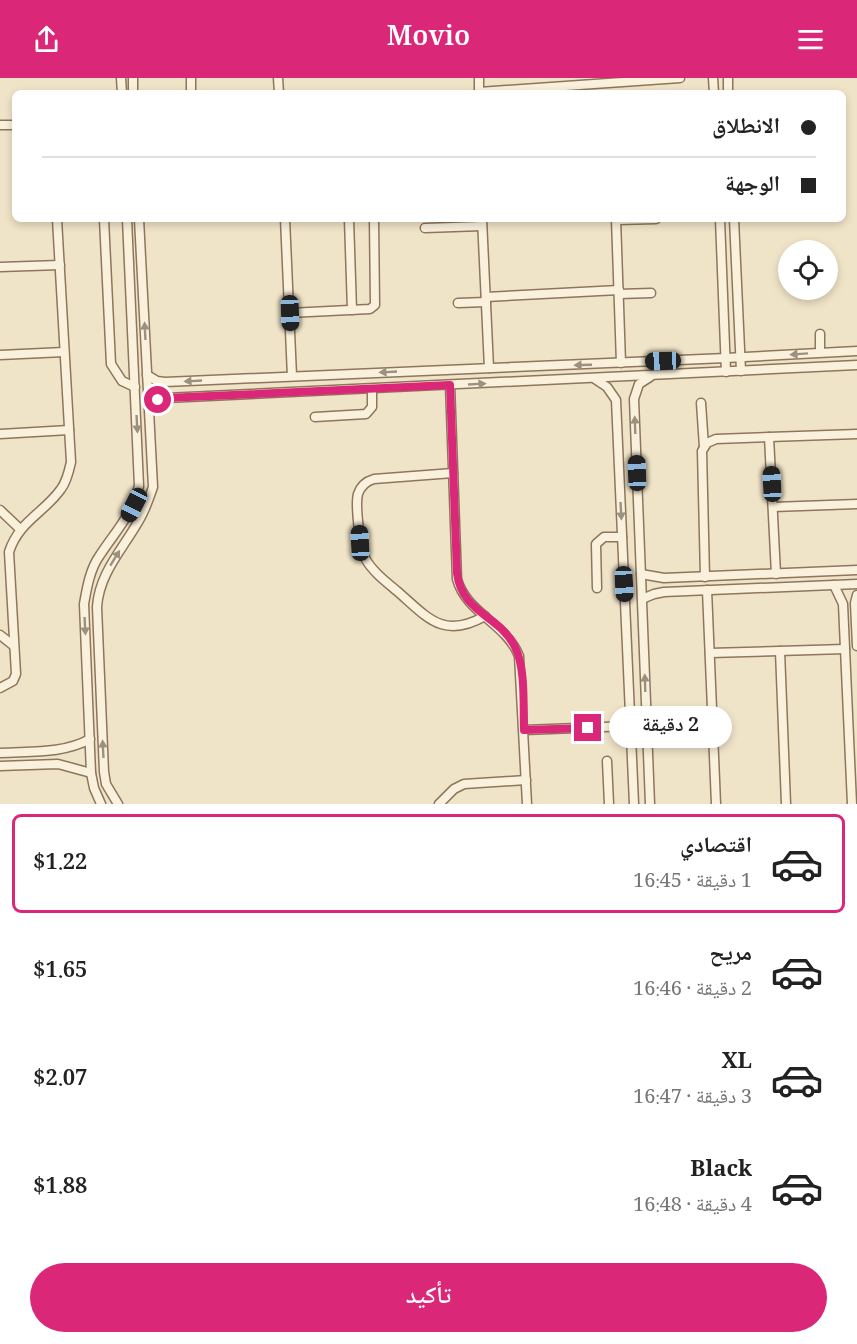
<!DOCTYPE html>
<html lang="ar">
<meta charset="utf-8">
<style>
:root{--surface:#fff;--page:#f6f6f6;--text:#222;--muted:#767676;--line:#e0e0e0;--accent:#db2777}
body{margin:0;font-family:Georgia,"Noto Naskh Arabic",serif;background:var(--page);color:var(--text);direction:rtl;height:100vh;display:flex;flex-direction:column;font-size:22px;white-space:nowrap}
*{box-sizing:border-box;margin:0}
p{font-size:20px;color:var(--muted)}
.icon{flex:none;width:33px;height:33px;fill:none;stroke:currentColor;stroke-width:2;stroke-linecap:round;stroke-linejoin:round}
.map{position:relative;height:726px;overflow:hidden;direction:ltr}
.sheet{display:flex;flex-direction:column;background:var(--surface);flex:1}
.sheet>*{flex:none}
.hud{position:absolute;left:12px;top:12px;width:834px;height:132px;border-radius:9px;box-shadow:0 3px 9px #0003;direction:rtl;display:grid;align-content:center;height:132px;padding:0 30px;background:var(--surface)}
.buttons{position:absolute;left:778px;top:162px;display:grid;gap:12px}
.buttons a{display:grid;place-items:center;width:60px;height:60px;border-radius:50%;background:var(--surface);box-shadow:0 3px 9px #0003;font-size:30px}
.end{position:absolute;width:27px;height:27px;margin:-14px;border:8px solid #db2777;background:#fff;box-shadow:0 0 0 3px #fff}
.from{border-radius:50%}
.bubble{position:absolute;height:42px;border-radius:21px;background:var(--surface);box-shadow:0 3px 9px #0003;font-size:20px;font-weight:600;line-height:42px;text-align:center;direction:rtl}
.car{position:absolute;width:18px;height:36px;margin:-18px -9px;border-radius:8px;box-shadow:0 0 4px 2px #0007;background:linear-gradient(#222 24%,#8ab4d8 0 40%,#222 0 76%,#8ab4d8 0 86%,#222 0)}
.hud b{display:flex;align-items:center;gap:21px;height:57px;font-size:22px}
.hud b+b{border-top:2px solid var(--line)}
.hud i{width:15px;height:15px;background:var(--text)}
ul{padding:10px 0 0;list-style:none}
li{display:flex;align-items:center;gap:18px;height:99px;margin:0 12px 9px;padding:0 18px;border:3px solid transparent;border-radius:9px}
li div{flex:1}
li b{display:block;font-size:22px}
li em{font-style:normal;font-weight:600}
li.active{border-color:var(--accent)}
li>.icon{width:54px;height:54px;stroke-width:1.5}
.action{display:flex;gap:12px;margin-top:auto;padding:12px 30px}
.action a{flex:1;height:69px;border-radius:36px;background:var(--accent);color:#fff;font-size:24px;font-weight:600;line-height:69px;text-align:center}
header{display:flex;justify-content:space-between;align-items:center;height:78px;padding:0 30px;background:var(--accent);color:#fff;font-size:27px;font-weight:600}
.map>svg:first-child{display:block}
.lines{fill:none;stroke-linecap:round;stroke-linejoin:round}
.minor-casing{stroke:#8d765c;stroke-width:11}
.minor{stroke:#faf1dc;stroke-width:8}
.oneway{fill:#9c907e}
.route{stroke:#db2777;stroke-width:8}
</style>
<header><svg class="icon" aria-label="menu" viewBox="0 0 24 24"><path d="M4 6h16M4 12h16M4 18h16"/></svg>Movio<svg class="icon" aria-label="share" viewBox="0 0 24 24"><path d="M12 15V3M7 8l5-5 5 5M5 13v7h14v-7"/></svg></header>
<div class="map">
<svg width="857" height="726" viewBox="0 0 857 726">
<rect width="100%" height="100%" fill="#f0e4c8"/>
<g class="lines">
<defs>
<g id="minor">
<path d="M121 0 122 15"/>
<path d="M133 0V15"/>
<path d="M191 0V15"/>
<path d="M278 0 279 15"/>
<path d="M479 0V15"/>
<path d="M713 0 714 15"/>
<path d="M728 0V15"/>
<path d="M479 14 680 0"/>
<path d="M0 47H15"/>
<path d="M104 141 111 286 122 303 135 309"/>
<path d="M285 141 292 298"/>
<path d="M349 141 352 232"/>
<path d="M482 141 489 290"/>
<path d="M616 141 621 285"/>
<path d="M720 141 726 294"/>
<path d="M734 141 741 293"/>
<path d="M617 142 656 141"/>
<path d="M425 150 482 148"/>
<path d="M0 189 60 187"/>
<path d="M619 216 651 215"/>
<path d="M486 219 619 212"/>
<path d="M458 225 486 224"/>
<path d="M289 235 370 231 375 227 374 141"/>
<path d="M820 256V274"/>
<path d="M0 277 64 274"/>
<path d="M147 297 157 303 165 304 726 280 857 273"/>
<path d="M650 299 639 306 634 321 650 726"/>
<path d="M595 301 607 309 616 322 634 726"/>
<path d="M450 307 457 501C466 535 506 545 519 578L527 726"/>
<path d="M701 325 704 369"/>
<path d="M150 330 158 322 166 320 857 287"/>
<path d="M315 339 366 336 372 329V311"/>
<path d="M0 356 69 352"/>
<path d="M769 359 776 496"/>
<path d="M453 395 374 401C367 403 361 407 358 416 355 427 360 469 365 480 372 493 385 503 397 513 427 539 443 562 485 538"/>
<path d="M773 429 857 426"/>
<path d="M0 432 20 451"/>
<path d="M641 496 664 500 857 492"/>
<path d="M705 499 702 373 707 365 716 361 857 356"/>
<path d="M834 507 843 526 852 726"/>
<path d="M597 510 596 466 604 459H622"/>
<path d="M707 512 716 726"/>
<path d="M857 517 855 525 857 568"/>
<path d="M642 521 654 516 664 514 857 506"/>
<path d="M0 557 14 568"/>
<path d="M780 573 786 726"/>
<path d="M710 575 845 571"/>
<path d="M0 610 13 603 16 596 9 474C19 443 44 435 61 411 67 403 69 393 71 384L57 141"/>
<path d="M524 652 630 648"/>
<path d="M0 675C30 673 63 676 90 661"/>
<path d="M607 683 609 726"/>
<path d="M0 688 58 686 91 695"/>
<path d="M101 726 94 710 91 695 84 526C87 509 90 491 100 477 118 450 129 441 139 408L127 141"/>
<path d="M118 726 106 706 104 694 97 529C99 496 122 472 138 444 145 433 149 421 153 409L139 141"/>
<path d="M439 726 454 711 464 706 526 702"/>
</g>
</defs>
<!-- minor casing -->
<use href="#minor" class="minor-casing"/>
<!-- minor -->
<use href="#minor" class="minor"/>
</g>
<!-- one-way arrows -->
<defs><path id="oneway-solid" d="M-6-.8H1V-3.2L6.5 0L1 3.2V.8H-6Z" transform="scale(1.5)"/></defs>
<g class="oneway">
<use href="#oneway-solid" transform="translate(145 253) rotate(-93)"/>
<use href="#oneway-solid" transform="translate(799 276) rotate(176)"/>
<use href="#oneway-solid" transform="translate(583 287) rotate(178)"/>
<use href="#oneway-solid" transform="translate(388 294) rotate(177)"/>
<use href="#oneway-solid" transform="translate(193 303) rotate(177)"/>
<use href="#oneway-solid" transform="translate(477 306) rotate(-3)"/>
<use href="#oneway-solid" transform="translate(137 346) rotate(87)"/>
<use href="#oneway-solid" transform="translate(635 347) rotate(-92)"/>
<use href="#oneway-solid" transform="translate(621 433) rotate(87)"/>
<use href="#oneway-solid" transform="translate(115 480) rotate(-58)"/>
<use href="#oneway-solid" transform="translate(85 548) rotate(87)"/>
<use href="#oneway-solid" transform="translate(645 605) rotate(-92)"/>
<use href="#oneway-solid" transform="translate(103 671) rotate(-93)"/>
</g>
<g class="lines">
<!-- route -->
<path class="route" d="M158 322 166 320 450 307 457 495C462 536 500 537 515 569 526 591 523 628 524 652L588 650"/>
</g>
</svg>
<div class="buttons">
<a><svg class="icon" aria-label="locate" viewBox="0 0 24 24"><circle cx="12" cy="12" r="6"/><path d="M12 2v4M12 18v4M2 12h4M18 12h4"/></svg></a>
</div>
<i class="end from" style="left:158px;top:322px"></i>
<i class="end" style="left:588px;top:650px"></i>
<div class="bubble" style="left:609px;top:628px;width:123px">2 دقيقة</div>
<i class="car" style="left:290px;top:235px;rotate:178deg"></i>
<i class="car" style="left:663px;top:283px;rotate:268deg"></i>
<i class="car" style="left:637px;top:395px;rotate:358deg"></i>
<i class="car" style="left:772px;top:406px;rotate:357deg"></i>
<i class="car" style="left:134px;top:427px;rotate:207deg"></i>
<i class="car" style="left:360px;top:465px;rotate:357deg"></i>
<i class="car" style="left:624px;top:506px;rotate:177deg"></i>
<div class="hud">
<b><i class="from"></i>الانطلاق</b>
<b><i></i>الوجهة</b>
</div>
</div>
<section class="sheet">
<ul>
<li class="active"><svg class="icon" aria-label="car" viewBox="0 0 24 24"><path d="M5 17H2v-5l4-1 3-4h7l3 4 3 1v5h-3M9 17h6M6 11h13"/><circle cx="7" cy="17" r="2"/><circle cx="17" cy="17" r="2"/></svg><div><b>اقتصادي</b><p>1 دقيقة · 16:45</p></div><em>$1.22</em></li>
<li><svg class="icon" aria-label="car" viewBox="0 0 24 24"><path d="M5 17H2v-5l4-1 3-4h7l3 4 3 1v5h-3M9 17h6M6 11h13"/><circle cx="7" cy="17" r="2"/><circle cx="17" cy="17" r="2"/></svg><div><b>مريح</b><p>2 دقيقة · 16:46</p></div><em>$1.65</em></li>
<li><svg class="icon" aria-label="car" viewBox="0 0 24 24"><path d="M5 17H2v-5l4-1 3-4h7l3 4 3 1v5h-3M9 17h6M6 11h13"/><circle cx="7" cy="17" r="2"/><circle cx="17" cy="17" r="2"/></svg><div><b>XL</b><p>3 دقيقة · 16:47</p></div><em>$2.07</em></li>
<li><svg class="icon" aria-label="car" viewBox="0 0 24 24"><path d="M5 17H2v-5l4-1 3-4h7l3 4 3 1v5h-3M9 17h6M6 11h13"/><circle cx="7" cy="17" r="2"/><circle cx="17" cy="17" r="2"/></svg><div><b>Black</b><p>4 دقيقة · 16:48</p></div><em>$1.88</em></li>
</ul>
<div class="action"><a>تأكيد</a></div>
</section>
